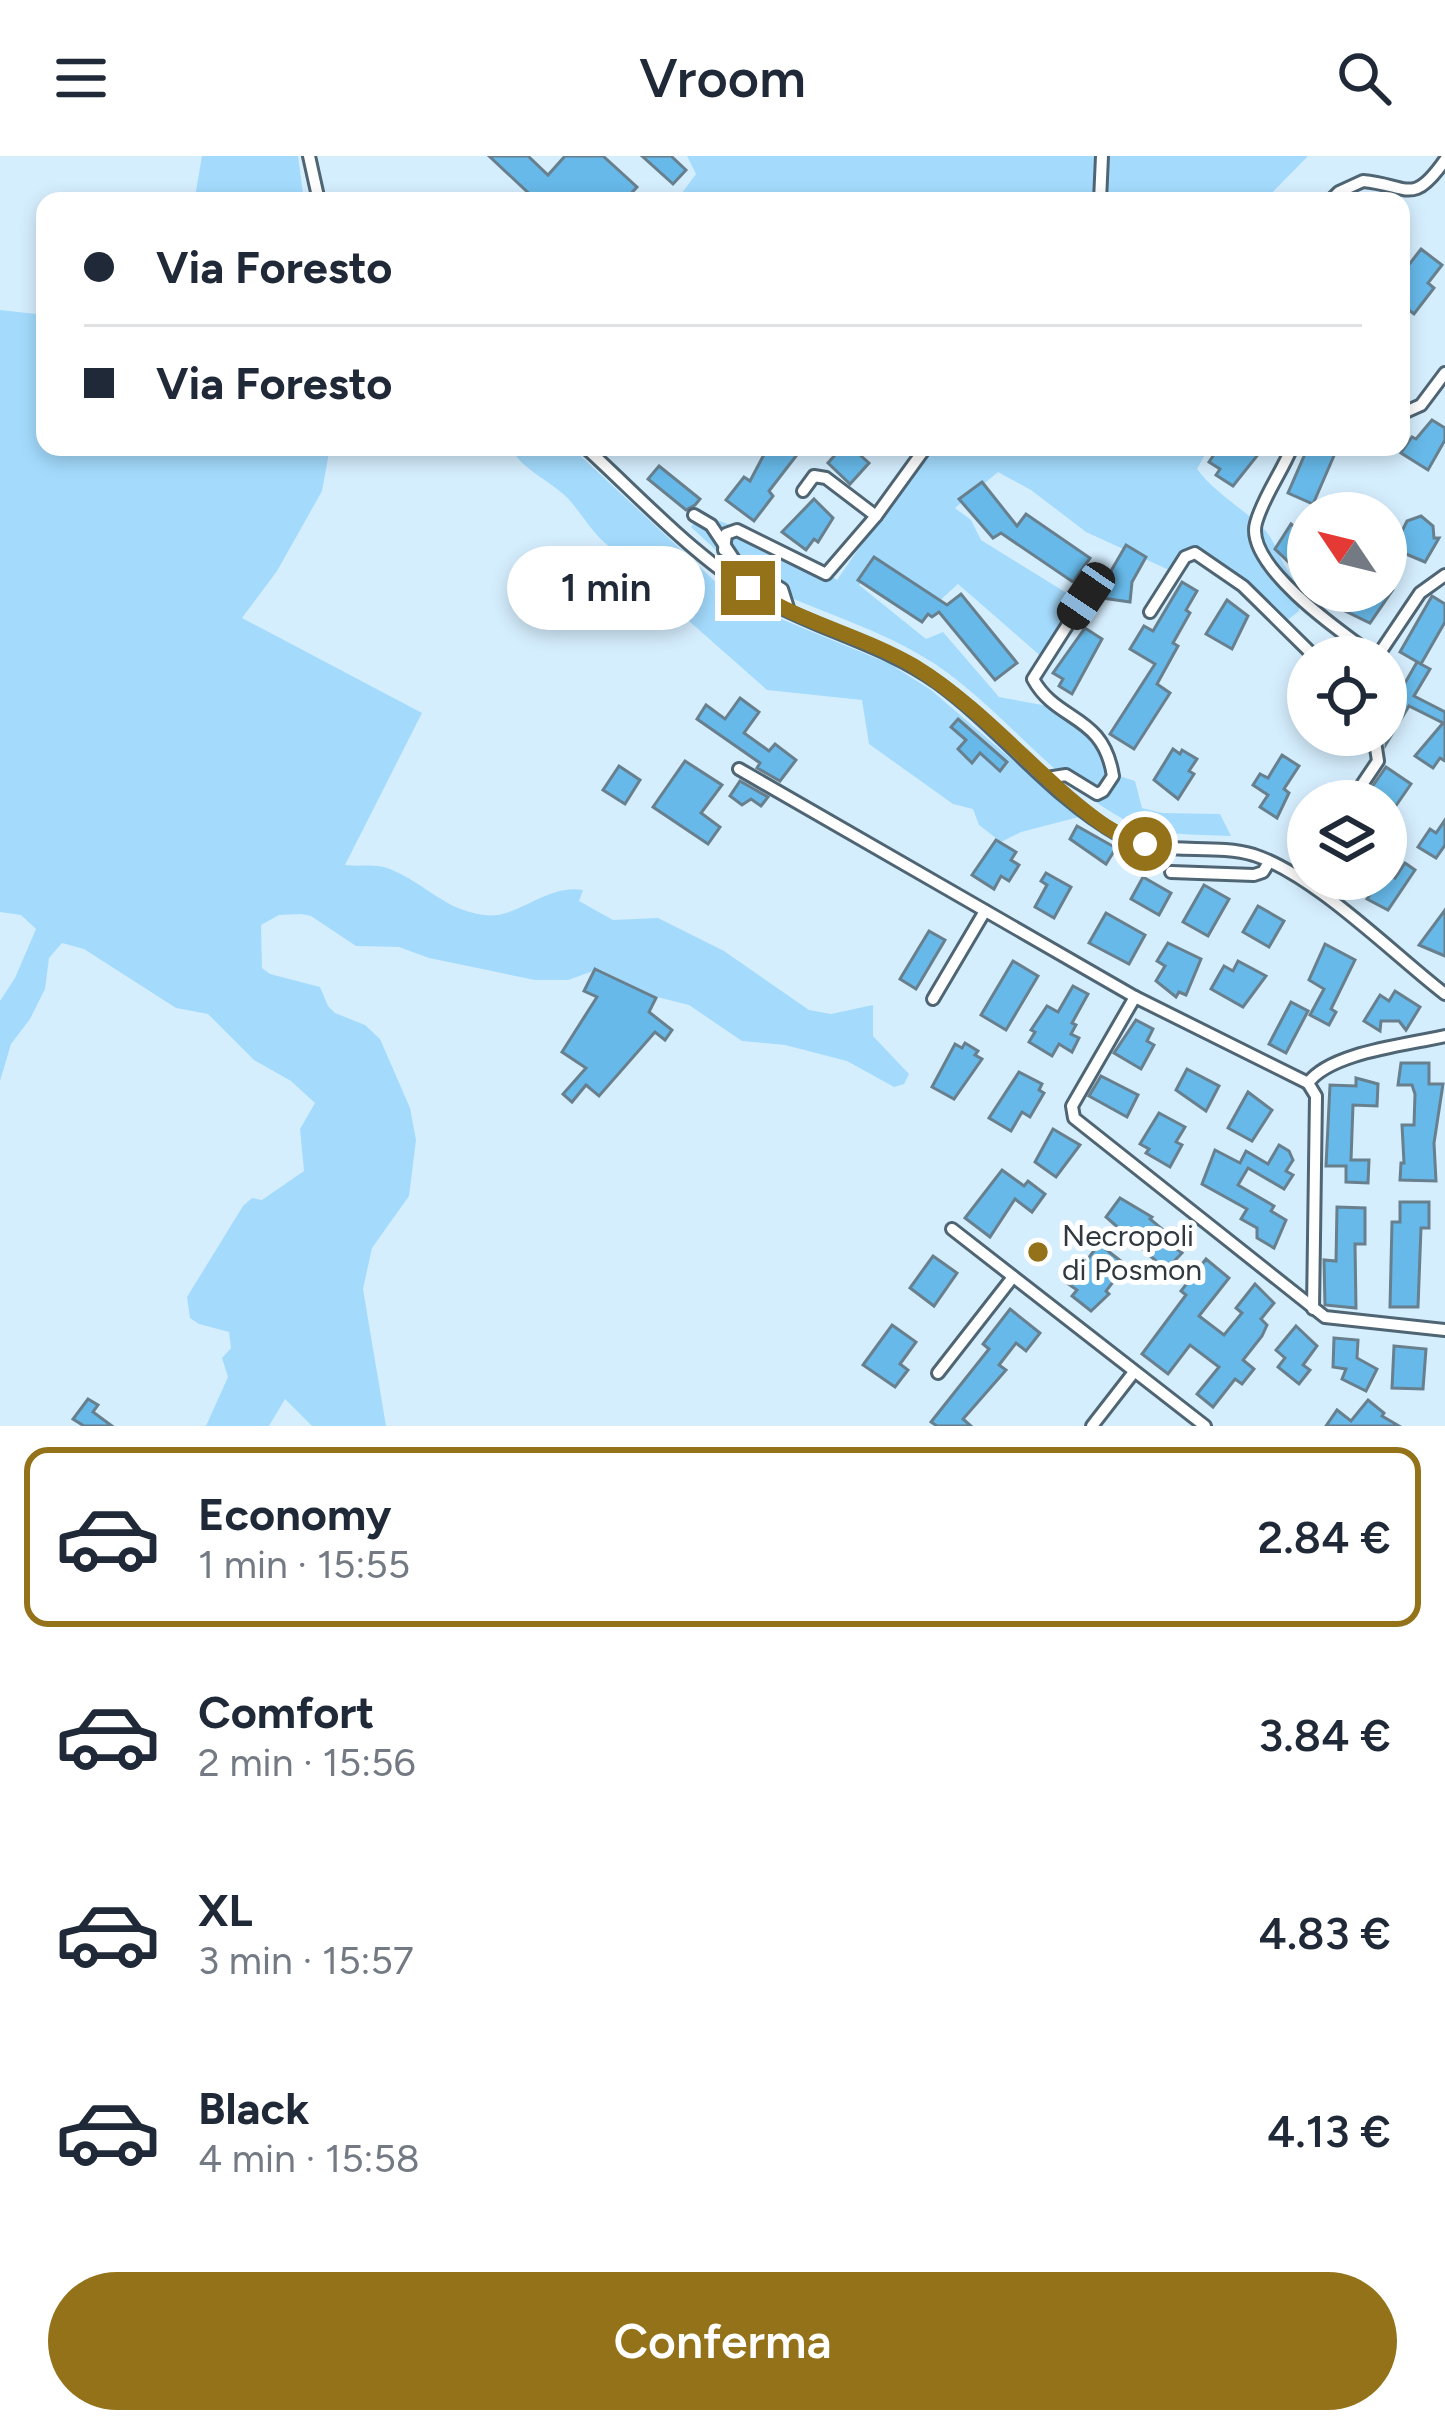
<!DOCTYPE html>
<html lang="it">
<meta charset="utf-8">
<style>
:root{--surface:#fff;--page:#f6f6f7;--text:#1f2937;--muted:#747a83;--line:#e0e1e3;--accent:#937219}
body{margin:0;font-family:Figtree,sans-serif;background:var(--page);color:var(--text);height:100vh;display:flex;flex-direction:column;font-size:45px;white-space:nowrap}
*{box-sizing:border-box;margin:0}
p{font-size:39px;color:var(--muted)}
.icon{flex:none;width:66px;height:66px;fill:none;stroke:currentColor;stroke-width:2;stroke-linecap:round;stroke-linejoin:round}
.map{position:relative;height:1270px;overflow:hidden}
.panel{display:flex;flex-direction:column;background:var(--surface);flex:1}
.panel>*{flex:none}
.guide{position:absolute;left:36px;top:36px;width:1374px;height:264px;border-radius:24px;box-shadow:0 6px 18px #0003;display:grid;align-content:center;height:264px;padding:0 48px;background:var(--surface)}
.needle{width:78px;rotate:305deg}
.buttons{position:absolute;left:1287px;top:336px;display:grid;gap:24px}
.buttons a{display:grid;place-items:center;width:120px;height:120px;border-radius:50%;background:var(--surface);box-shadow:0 6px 18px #0003;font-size:60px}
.end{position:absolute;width:54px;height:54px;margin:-27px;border:15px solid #937219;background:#fff;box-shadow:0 0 0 6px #fff}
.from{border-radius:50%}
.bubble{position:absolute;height:84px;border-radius:42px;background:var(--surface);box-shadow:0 6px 18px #0003;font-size:39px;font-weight:600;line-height:84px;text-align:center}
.car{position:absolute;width:36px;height:72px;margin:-36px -18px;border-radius:15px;box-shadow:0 0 9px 3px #0007;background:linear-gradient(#222 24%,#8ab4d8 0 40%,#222 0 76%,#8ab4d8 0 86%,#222 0)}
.guide b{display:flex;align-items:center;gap:42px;height:114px;font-size:45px}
.guide b+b{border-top:3px solid var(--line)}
.guide i{width:30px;height:30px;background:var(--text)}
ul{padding:21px 0 0;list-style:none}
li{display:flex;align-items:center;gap:36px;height:180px;margin:0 24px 18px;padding:0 24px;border:6px solid transparent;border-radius:24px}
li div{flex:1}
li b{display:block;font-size:45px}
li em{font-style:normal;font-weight:600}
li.active{border-color:var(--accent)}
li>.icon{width:108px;height:108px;stroke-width:1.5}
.primary-button{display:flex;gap:24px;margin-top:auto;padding:24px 48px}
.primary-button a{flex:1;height:138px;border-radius:72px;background:var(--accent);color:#fff;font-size:48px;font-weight:600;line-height:138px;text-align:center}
header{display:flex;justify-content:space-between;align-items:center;height:156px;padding:0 48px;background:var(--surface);font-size:54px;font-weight:600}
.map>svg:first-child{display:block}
.green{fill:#a4dbfd}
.building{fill:#67b9e9;stroke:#687f8d;stroke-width:3}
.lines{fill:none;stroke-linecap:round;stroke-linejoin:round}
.minor-casing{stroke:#4f6573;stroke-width:16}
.minor{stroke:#fff;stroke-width:10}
.route{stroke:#937219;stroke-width:15}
.poi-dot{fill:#937219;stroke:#fff;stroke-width:4.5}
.labels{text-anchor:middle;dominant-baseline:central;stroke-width:10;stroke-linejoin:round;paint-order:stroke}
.poi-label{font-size:30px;fill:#303940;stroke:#fff;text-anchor:start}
</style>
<header><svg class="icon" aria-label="menu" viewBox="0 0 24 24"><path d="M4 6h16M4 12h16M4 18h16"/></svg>Vroom<svg class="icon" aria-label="search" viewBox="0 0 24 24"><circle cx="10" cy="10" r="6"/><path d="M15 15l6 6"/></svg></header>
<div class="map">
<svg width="1445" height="1270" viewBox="0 0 1445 1270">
<rect width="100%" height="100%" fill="#d5eefe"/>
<!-- green -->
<g class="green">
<path d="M202 0H298L304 45H190L196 35Z"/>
<path d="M687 0H1308L1264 45H676L696 18Z"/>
<path d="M0 154 45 159V291H330L322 335 277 415 242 462 422 557 345 709C361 711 377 707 392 714 429 730 443 753 484 759 517 764 545 728 583 734L579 745 613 764 658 762 724 795 809 854 831 858 873 849V880L909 918 904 928 894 931 847 905 785 889 742 885 689 849 657 841 599 813 568 824H535L429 802 399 791 356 790 311 760 301 758 279 759 261 769 262 812 270 818 320 831 328 850 335 857 365 869 380 883 410 952 416 984 409 1040 372 1092 363 1133 386 1270H312L285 1243 269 1270H206L228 1221 222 1202 231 1192 229 1176 199 1168 190 1162 187 1141 243 1050 252 1042 262 1044 304 1015 300 973 315 947 291 925 254 904 208 858 176 852 84 793 62 787 49 802 45 833 30 863 11 888 0 925V845L15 822 36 773 21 759 0 756Z"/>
<path d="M510 291H571L719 429 764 456 890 508 931 534 1079 661 1021 676 1001 686 979 669 973 653 953 648 869 588 862 544 767 534 681 458C679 445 682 432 674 421 660 401 635 406 616 395 596 383 586 364 572 347 554 325 524 317 510 291Z"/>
<path d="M929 291H1209L1197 313C1216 338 1241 351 1263 372 1279 388 1279 410 1300 429L1299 455 1289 463 1275 461 1211 409 1189 405 1183 412 1169 414 1086 376 1031 334 998 316 955 352 971 364 981 384 1078 444 1044 503 958 428 935 449 877 405 859 429 926 483 943 476 999 541 1053 551 1059 543C1083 561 1100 583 1104 615L1135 625 1142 652 1162 657 1220 658 1231 680C1195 678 1155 681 1123 663 1056 626 1007 560 945 515 893 477 829 460 771 433 740 418 716 394 691 371L700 358C749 375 796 393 837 424Z"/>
</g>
<!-- building -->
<g class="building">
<path d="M489 0H528L548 19 565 0H603L637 31 624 45H555L550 40 537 45Z"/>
<path d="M642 0H671L686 14 673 28Z"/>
<path d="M1421 93 1442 109 1428 127 1434 132 1414 158 1401 148V119Z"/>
<path d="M1432 264 1445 272V284L1428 314 1401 297 1412 281 1416 283Z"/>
<path d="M768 291H803L769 335 773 340 754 365 726 344 744 321 750 325Z"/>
<path d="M842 291H851L869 307 850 328 828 307Z"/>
<path d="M1219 291H1264L1233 330 1216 319 1220 313 1209 306Z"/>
<path d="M1308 291 1336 295 1313 348 1288 337Z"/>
<path d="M659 310 700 343 695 349 686 354 648 323Z"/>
<path d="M982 326 1017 370 1026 358 1090 402 1073 426 1001 377 993 382 959 343Z"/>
<path d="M814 343 833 362 818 386 814 383 806 394 782 376Z"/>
<path d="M1421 360 1433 370 1434 382H1439L1425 406 1406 398 1399 381 1407 365Z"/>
<path d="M1291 368 1308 382V408L1300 417 1275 393Z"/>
<path d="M1126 389 1146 401 1132 426 1130 446 1102 442 1104 427Z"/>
<path d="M874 401 947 449 961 438 1017 507 995 524 939 456 932 461 928 458 922 466 858 424Z"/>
<path d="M1182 426 1197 435 1186 454 1190 457 1173 487 1178 490 1157 528 1170 537 1134 593 1110 578 1155 508 1130 493 1144 470 1153 475Z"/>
<path d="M1323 435H1364L1370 439 1372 435H1392L1370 467 1335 450 1338 444Z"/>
<path d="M1432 440 1445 448V466L1421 508 1400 496Z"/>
<path d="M1227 444 1248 460 1232 493 1206 478Z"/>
<path d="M1085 472 1102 483 1072 538 1059 530 1063 523 1053 517Z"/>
<path d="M1417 506 1430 513 1414 540 1445 556V605L1440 602 1433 612 1415 600 1443 567 1409 550 1386 588V549L1397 531 1401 534Z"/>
<path d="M740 542 759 556 744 577 769 595 775 588 796 604 780 625 757 612 760 607 697 563 706 549 725 563Z"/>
<path d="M958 563 1007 606 1000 615 980 597 972 607 958 593 966 584 951 571Z"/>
<path d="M1173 593 1180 598 1182 594 1197 603 1189 615 1194 618 1178 643 1154 624Z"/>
<path d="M1282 599 1299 610 1284 633 1289 637 1277 662 1260 651 1268 639 1253 629 1260 618 1268 622Z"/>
<path d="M685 605 722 629 701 657 720 671 708 688 653 651Z"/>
<path d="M619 610 640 624 625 648 603 634Z"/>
<path d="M1386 611 1411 628 1395 651 1372 631Z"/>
<path d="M740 625 768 641 761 650 751 643 742 649 730 640Z"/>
<path d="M1445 664V689L1436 702 1418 691 1430 673 1436 677Z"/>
<path d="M1077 670 1116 692 1106 708 1070 683Z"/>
<path d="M996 684 1016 696 1011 704 1019 709 1009 725 1001 720 994 733 972 719Z"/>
<path d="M1405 707 1415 714 1388 754 1367 743 1381 723H1386V715L1395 722Z"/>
<path d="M1046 717 1071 731 1054 762 1035 751 1047 729 1041 725Z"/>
<path d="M1143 721 1171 737 1159 759 1131 743Z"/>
<path d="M1204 729 1229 743 1208 780 1183 766Z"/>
<path d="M1258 750 1284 765 1269 791 1243 776Z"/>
<path d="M1445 754V800L1419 789Z"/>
<path d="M1106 757 1145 779 1129 808 1089 787Z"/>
<path d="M929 775 945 784 916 833 900 823Z"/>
<path d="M1168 787 1201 803 1186 839 1179 836 1176 841 1156 825 1165 810 1157 805Z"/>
<path d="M1325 788 1355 804 1331 853 1336 856 1329 869 1310 859 1324 833 1309 824Z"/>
<path d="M1013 805 1038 820 1006 874 981 859Z"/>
<path d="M1238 805 1266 820 1243 851 1211 833 1224 810 1233 815Z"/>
<path d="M595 813 656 842 649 856 672 874 665 884 655 876 599 940 586 929 572 946 563 938 586 912 562 896 597 841 584 835Z"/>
<path d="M1073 830 1088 838 1072 867 1076 869 1071 878 1079 882 1072 896 1059 888 1052 900 1029 886 1035 876 1031 874 1047 850 1058 856Z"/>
<path d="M1395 835 1420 851 1406 874 1399 865H1381L1380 875 1364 865 1380 839 1389 845Z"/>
<path d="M1291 846 1308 855 1286 897 1269 888Z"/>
<path d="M1136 864 1153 873 1147 885 1154 889 1141 913 1114 897Z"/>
<path d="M965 887 978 895 975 899 982 903 954 943 932 931 955 888 962 892Z"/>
<path d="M1401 907H1429V928H1443L1434 987 1436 1025 1400 1024 1401 1007H1404L1402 969H1414L1415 938 1412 929H1398Z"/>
<path d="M1187 913 1219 930 1206 955 1176 934Z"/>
<path d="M1019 916 1042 928 1039 934 1044 937 1030 961 1022 956 1011 975 989 962Z"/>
<path d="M1101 920 1138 939 1127 961 1089 940Z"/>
<path d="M1356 922 1378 928 1377 950 1353 949 1351 1004H1369L1368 1027 1346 1026V1010H1326L1330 929 1356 930Z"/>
<path d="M1248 936 1272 954 1252 985 1228 972Z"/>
<path d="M1159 957 1185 971 1176 986 1182 989 1170 1011 1146 997 1149 993 1140 988Z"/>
<path d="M1053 973 1080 989 1056 1021 1035 1006Z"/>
<path d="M1279 989 1289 995 1293 1004 1286 1015 1293 1019 1284 1033 1248 1012 1238 1029 1274 1050 1271 1055 1286 1064 1274 1092 1257 1082V1072L1241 1063 1247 1053 1202 1028 1215 994 1240 1007 1246 995 1268 1008Z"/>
<path d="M1002 1014 1024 1030 1028 1025 1045 1038 1032 1056 1015 1043 990 1081 965 1062Z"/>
<path d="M1120 1042 1152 1061 1150 1063 1168 1078 1164 1083 1182 1097 1158 1122 1147 1114 1155 1104 1106 1061Z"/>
<path d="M1400 1046H1429V1072H1421L1418 1151H1390L1392 1066H1400Z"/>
<path d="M1337 1051 1365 1052V1088H1355L1356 1152 1325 1149 1324 1104 1336 1105Z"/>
<path d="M1099 1088 1126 1109 1106 1135 1109 1138 1091 1155 1072 1140 1077 1134 1064 1125 1073 1114 1077 1117Z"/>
<path d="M933 1100 957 1117 934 1150 910 1132Z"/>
<path d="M1206 1103 1229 1122 1199 1160 1224 1179 1242 1157 1236 1152 1255 1128 1274 1147 1261 1163 1267 1169 1262 1180 1243 1204 1254 1213 1242 1228 1235 1223 1213 1251 1197 1238 1219 1211 1190 1189 1168 1218 1142 1198 1186 1139 1181 1135Z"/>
<path d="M1010 1153 1040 1177 1026 1195 1016 1187 999 1209 1006 1214 963 1263 971 1270H937L931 1266 989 1193 983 1188Z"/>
<path d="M892 1169 916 1186 900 1208 908 1214 895 1231 863 1209Z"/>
<path d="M1296 1170 1317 1190 1303 1209 1310 1214 1299 1228 1278 1211 1285 1202 1276 1194Z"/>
<path d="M1334 1182 1358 1184 1357 1202 1377 1213 1366 1235 1342 1223 1346 1213 1333 1211Z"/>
<path d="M1394 1190 1426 1193 1423 1233 1392 1232Z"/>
<path d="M88 1243 98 1249 93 1256 112 1270H84L73 1263Z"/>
<path d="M1368 1244 1384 1257 1382 1260 1399 1270H1326L1337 1254 1351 1265Z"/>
</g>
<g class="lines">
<defs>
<g id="minor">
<path d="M309 0 319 45"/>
<path d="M1100 45 1102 0"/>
<path d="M1330 45 1339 36 1363 25C1408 29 1412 51 1445 4"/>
<path d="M1401 258 1421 249 1445 217"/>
<path d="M585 291C642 343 699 406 766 444 822 475 885 489 938 527 1001 573 1051 641 1119 679 1159 702 1211 686 1254 699 1315 719 1392 797 1445 838"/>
<path d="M1292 291C1282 316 1263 341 1256 367 1244 410 1345 479 1376 501"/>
<path d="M803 335 814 320 826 322 876 360"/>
<path d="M694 359 711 369 735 405 782 433 789 455"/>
<path d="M724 394 726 378 737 374 826 418 876 360 926 291"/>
<path d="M1150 456 1185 401 1195 397 1243 430 1315 501"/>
<path d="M1377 501 1420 437 1445 419"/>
<path d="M739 613 1135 841 1308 927"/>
<path d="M1047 622 1066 619 1097 638 1103 635 1113 620C1103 557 1057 567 1033 523L1086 440"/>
<path d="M1351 645 1378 605 1374 579"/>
<path d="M1171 716 1254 719 1263 716 1269 706"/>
<path d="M1135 841 1072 950 1074 962 1325 1161 1445 1174"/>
<path d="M933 843 985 755"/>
<path d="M1308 927 1316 940 1313 1153"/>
<path d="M1308 927C1331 896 1407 889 1445 880"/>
<path d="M952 1073 1205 1270"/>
<path d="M938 1217 1013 1121"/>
<path d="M1092 1270 1134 1216"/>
</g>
</defs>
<!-- minor casing -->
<use href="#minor" class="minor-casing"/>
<!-- minor -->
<use href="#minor" class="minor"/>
</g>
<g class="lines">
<!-- route -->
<path class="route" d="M748 432C799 466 861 479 914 510 971 545 1018 597 1068 641 1092 661 1114 680 1145 688"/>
</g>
<!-- markers -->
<circle class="poi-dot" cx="1038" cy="1096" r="12"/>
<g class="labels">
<!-- poi labels -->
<g class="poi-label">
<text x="1062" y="1079">Necropoli<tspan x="1062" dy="34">di Posmon</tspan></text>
</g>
</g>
</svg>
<div class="buttons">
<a><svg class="needle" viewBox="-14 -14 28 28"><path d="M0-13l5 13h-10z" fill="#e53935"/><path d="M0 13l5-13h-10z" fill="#747a83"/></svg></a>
<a><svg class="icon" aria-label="locate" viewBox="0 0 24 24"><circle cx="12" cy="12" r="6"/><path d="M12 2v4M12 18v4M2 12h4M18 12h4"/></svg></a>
<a><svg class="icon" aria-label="layers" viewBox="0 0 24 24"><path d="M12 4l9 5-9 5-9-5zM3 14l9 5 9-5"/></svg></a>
</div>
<i class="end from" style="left:1145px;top:688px"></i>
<i class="end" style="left:748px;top:432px"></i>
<div class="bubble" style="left:507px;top:390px;width:198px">1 min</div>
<i class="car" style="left:1086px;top:440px;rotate:214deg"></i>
<div class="guide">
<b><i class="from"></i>Via Foresto</b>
<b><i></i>Via Foresto</b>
</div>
</div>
<section class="panel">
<ul>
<li class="active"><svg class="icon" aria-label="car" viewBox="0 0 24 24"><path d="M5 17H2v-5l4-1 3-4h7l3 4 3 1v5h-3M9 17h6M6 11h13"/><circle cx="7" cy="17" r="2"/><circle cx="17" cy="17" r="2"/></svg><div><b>Economy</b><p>1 min · 15:55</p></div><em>2.84 €</em></li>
<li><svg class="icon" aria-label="car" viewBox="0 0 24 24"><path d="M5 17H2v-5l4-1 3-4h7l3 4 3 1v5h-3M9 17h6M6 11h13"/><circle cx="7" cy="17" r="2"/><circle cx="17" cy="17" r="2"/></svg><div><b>Comfort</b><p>2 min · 15:56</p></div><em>3.84 €</em></li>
<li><svg class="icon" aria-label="car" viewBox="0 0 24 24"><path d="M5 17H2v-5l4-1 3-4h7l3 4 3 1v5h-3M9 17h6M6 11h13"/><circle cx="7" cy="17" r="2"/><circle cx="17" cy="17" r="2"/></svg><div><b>XL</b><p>3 min · 15:57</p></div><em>4.83 €</em></li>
<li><svg class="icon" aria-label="car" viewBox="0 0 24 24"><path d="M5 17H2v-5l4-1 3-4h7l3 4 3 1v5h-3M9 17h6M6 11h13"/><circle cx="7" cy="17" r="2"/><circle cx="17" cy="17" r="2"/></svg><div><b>Black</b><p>4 min · 15:58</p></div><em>4.13 €</em></li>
</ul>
<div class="primary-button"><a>Conferma</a></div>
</section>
